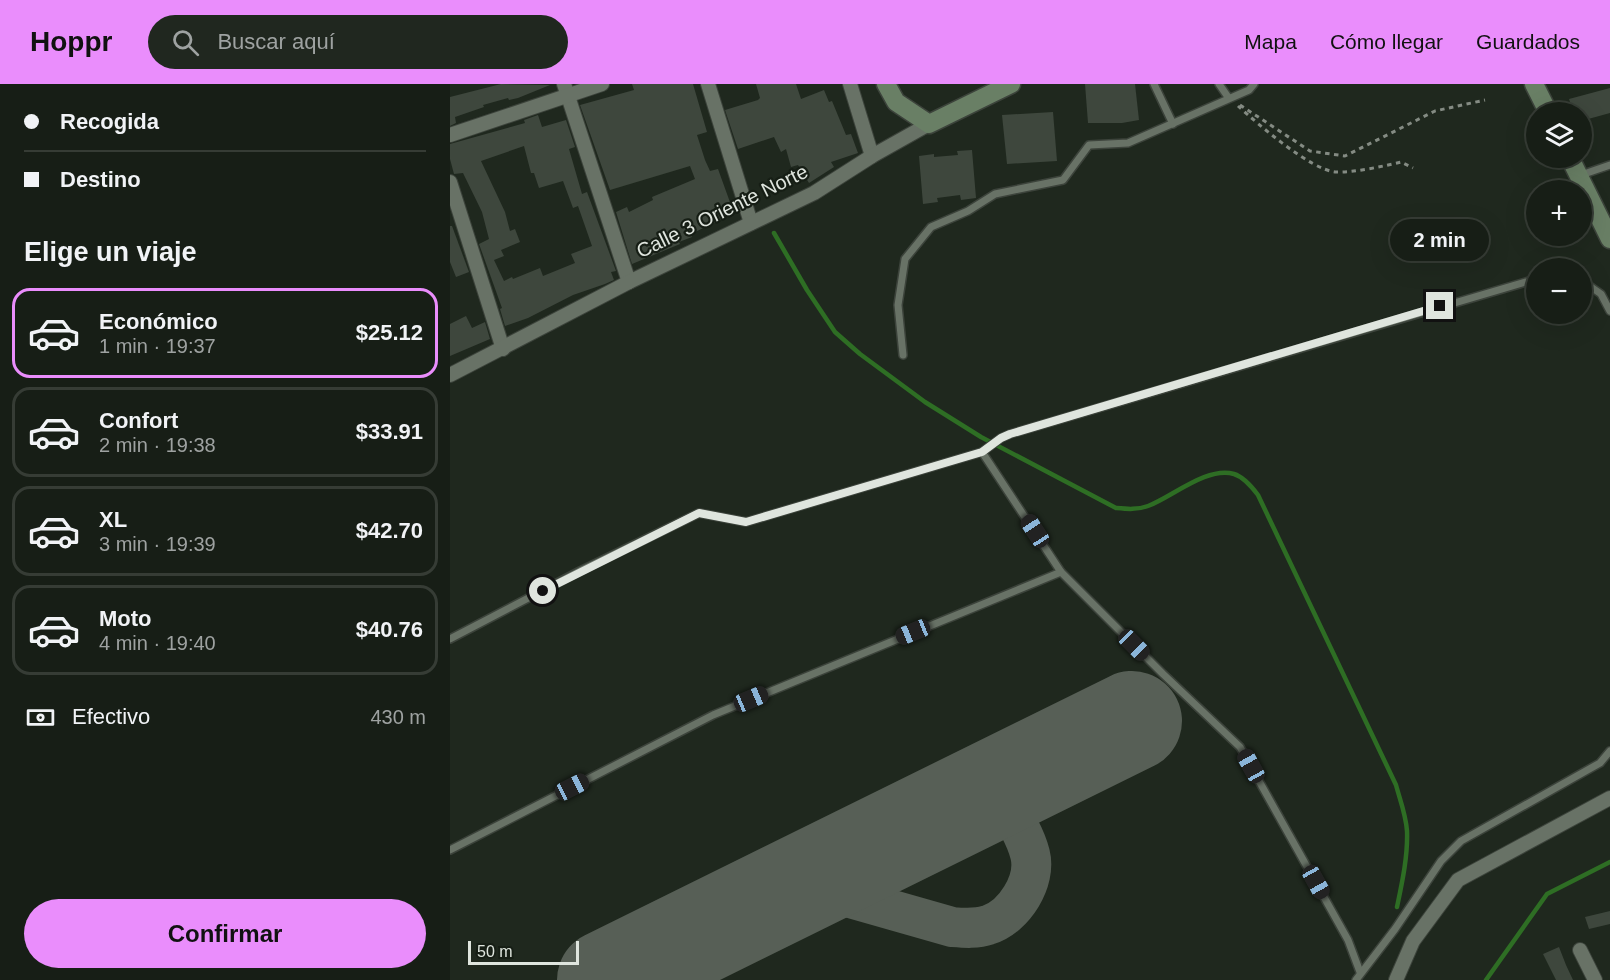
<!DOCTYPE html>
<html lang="es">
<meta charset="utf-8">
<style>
:root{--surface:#171e16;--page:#20271f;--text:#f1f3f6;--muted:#9ea2a1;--line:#363c35;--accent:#ea8dfc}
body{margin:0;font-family:Arial,sans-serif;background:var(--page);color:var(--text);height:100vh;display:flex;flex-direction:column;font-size:22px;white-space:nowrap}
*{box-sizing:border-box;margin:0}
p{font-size:20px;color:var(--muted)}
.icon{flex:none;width:33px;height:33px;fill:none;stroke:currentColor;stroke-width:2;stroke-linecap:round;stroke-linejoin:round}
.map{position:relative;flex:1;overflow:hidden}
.panel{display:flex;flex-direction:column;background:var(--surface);width:450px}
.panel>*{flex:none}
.top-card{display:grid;align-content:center;height:132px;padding:0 24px;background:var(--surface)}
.fabs{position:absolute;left:1076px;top:18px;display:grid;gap:12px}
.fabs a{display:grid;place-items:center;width:66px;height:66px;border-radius:50%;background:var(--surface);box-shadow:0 6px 24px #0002,0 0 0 2px var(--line);font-size:30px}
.scale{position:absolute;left:18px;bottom:15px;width:111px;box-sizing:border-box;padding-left:6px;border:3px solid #dfe5de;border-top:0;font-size:16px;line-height:21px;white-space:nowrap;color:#dfe5de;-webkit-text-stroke:4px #161e15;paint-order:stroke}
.end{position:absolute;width:27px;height:27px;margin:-14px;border:8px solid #dfe5de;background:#111;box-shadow:0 0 0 3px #111}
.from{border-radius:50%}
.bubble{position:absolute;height:42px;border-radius:21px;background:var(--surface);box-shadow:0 6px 24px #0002,0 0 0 2px var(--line);font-size:20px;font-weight:700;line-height:42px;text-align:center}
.car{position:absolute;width:18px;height:36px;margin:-18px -9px;border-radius:8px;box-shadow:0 0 4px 2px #0007;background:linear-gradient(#222 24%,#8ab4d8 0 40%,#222 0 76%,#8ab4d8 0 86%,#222 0)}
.top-card b{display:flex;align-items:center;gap:21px;height:57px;font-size:22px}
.top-card b+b{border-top:2px solid var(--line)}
.top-card i{width:15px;height:15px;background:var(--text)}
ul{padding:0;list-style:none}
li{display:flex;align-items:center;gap:18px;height:90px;margin:0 12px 9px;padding:0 12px;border:3px solid var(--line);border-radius:18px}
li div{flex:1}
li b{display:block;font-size:22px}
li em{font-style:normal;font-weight:700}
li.on{border-color:var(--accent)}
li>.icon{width:54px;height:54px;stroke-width:1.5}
h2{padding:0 24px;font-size:27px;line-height:72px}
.pay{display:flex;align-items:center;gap:15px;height:66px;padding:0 24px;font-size:22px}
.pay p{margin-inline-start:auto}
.button{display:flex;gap:12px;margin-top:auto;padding:12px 24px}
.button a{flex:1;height:69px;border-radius:36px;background:var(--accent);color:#111;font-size:24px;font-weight:700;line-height:69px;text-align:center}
header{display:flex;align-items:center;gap:36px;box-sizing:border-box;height:84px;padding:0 30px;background:var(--accent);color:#111}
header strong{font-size:28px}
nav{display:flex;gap:33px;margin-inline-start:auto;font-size:21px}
.search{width:420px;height:54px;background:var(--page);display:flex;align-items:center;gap:15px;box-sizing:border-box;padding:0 21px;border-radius:33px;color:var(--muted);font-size:22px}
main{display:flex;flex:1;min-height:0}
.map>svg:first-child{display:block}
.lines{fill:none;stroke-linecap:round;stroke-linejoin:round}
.stream{stroke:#2e6e24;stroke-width:4.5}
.taxiway{stroke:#575f56;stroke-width:40}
.runway{stroke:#575f56;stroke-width:100}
.building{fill:#3e473d;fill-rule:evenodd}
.lane-casing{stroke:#3c433b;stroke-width:10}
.street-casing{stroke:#3c433b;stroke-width:16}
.secondary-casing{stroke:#3c433b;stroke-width:21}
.path{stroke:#848b83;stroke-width:3;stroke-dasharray:4.5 4.5;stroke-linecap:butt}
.lane{stroke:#687266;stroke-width:7}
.street{stroke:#687266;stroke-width:14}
.secondary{stroke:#697f65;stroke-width:18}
.route{stroke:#dfe5de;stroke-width:8}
.labels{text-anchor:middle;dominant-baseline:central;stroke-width:4.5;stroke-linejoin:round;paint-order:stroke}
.street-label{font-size:20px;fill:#dfe5de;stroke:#161e15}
</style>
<header>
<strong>Hoppr</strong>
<div class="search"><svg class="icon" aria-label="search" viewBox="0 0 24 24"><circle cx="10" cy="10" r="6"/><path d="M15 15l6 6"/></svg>Buscar aquí</div>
<nav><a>Mapa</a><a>Cómo llegar</a><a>Guardados</a></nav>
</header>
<main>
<section class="panel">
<div class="top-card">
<b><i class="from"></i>Recogida</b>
<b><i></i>Destino</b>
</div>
<h2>Elige un viaje</h2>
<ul>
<li class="on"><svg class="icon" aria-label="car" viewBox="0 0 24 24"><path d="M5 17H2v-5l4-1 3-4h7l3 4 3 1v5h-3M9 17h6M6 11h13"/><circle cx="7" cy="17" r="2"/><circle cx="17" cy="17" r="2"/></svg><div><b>Económico</b><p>1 min · 19:37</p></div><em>$25.12</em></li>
<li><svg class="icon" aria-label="car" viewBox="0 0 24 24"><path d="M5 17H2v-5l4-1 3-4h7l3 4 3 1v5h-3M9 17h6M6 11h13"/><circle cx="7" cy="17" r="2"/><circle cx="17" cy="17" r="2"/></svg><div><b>Confort</b><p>2 min · 19:38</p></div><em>$33.91</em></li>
<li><svg class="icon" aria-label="car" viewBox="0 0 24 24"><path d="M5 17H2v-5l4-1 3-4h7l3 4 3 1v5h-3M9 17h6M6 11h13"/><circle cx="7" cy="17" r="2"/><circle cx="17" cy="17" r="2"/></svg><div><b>XL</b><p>3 min · 19:39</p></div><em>$42.70</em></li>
<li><svg class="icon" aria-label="car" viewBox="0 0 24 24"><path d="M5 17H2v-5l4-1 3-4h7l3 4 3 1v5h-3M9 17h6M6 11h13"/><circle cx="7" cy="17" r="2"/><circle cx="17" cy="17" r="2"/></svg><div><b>Moto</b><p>4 min · 19:40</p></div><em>$40.76</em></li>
</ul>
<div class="pay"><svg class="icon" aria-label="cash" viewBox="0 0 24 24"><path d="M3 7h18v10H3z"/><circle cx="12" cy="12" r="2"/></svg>Efectivo<p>430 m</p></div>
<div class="button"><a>Confirmar</a></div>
</section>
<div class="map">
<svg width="1160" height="896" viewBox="0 0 1160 896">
<rect width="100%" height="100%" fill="#1f281e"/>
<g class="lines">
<!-- stream -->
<g class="stream">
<path d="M324 149 357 206 385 248 410 270 475 318 531 353 666 424C677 425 687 426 698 422 722 413 757 382 784 390 794 393 802 403 808 411L946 701C950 716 956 731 957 747 958 772 952 799 947 823"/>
<path d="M1036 896 1097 810 1160 778"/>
</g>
<!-- taxiway -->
<path class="taxiway" d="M351 800 502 843C515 844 526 845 538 841 564 833 587 797 580 770 574 747 558 725 546 704"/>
<!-- runway -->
<path class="runway" d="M157 896 682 637"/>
</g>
<!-- building -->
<g class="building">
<path d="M51 0 100 1 68 14 59 16 58 14 33 21 34 23 5 33 6 39 0 42V13Z"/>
<path d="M182 0H243L257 48 247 51 255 76 260 87 268 85 281 121 274 124 278 132 241 150 242 153 229 158 230 160 182 180 166 128 177 123 179 128 203 116 202 113 245 95 240 82 160 106 130 21 184 6Z"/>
<path d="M306 0H346L351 15 374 6 379 18 382 17 396 51 401 50 408 69 381 78 384 83 359 99 348 81 341 83 336 65 331 68 324 53 288 65 275 26 308 16 310 14Z"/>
<path d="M635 0H685L689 36 672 39H638Z"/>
<path d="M1160 4V29L1131 37V28H1123L1119 15Z"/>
<path d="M603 28 607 77 557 80 552 31Z"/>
<path d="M88 31 92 43 116 36 125 63 119 65 132 110 137 108 166 187 161 188 164 196 155 200 123 211 78 234 55 242 50 225 52 224 29 160 39 155 32 128 13 89 4 90 0 75V60L75 39 74 36ZM74 62 81 89H84L89 104 113 97 123 124 128 122 142 162 121 170 125 179 93 192 90 184 63 195 62 193 54 197 44 176 54 172 51 166 70 158 65 145 60 147 55 128 31 77Z"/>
<path d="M522 66 526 114 511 116 510 111 487 114 488 118 473 120 469 72 484 70V73L508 71 507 67Z"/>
<path d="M0 142H2L19 188 6 193 0 178Z"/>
<path d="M16 232 22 244 35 238 40 255 0 272V240Z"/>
<path d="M1160 827V840L1139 845 1135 833Z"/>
<path d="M1109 863 1116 881 1123 896H1106L1093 870Z"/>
</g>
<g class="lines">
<defs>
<g id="lane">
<path d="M704 0 723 40"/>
<path d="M769 0 778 13"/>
<path d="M1131 91 1160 81"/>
<path d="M1131 196 1151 210 1160 227"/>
<path d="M453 271 448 221 455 175 481 143 518 127 545 110 613 96 639 61 678 59 799 6 804 0"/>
<path d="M532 368 611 488 713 590 790 663 898 856 910 888"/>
<path d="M0 555 130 487 249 429 296 438 532 368 551 354 560 350 1086 195"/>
<path d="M0 766 263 631 611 488"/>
<path d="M906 896 945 845 991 777 1011 757 1150 679 1160 667"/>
</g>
<g id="street">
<path d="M114 0 179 198"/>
<path d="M258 0 301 139"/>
<path d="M400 0 422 72"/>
<path d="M0 51 152 0"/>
<path d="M0 98 53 265"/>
<path d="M0 291 179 198 364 109 422 72 479 40"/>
<path d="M1130 866 1145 896"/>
<path d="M946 896 963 857 1008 796 1160 714"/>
</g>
<g id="secondary">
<path d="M436 0 446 18 479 40 561 0"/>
<path d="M1084 0 1098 28"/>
<path d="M1120 74 1160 155"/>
</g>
</defs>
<!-- lane casing -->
<use href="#lane" class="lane-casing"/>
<!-- street casing -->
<use href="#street" class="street-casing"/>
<!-- secondary casing -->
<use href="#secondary" class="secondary-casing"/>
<!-- path -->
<g class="path">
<path d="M790 21 860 67 895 72 985 27 1035 16"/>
<path d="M788 22C808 40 860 86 886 88 903 89 934 82 951 78L963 84"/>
</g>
<!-- lane -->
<use href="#lane" class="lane"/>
<!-- street -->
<use href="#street" class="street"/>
<!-- secondary -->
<use href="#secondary" class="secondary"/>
</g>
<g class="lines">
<!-- route -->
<path class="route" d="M93 507 249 429 296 438 532 368 551 354 560 350 990 222"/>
</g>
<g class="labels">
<!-- street labels -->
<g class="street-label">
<text transform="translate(272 127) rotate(-26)">Calle 3 Oriente Norte</text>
</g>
</g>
</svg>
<div class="fabs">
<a><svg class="icon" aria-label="layers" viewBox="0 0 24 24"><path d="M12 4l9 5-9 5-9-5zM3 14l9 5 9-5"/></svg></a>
<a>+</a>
<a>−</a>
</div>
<div class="scale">50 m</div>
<i class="end from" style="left:93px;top:507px"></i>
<i class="end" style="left:990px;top:222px"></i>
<div class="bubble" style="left:940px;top:135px;width:99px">2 min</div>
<i class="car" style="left:585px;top:447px;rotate:327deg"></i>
<i class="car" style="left:463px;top:548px;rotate:248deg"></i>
<i class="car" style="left:684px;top:561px;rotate:135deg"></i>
<i class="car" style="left:301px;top:615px;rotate:67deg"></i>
<i class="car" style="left:801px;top:682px;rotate:331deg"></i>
<i class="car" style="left:122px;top:703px;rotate:63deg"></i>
<i class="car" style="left:866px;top:798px;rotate:151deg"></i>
</div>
</main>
